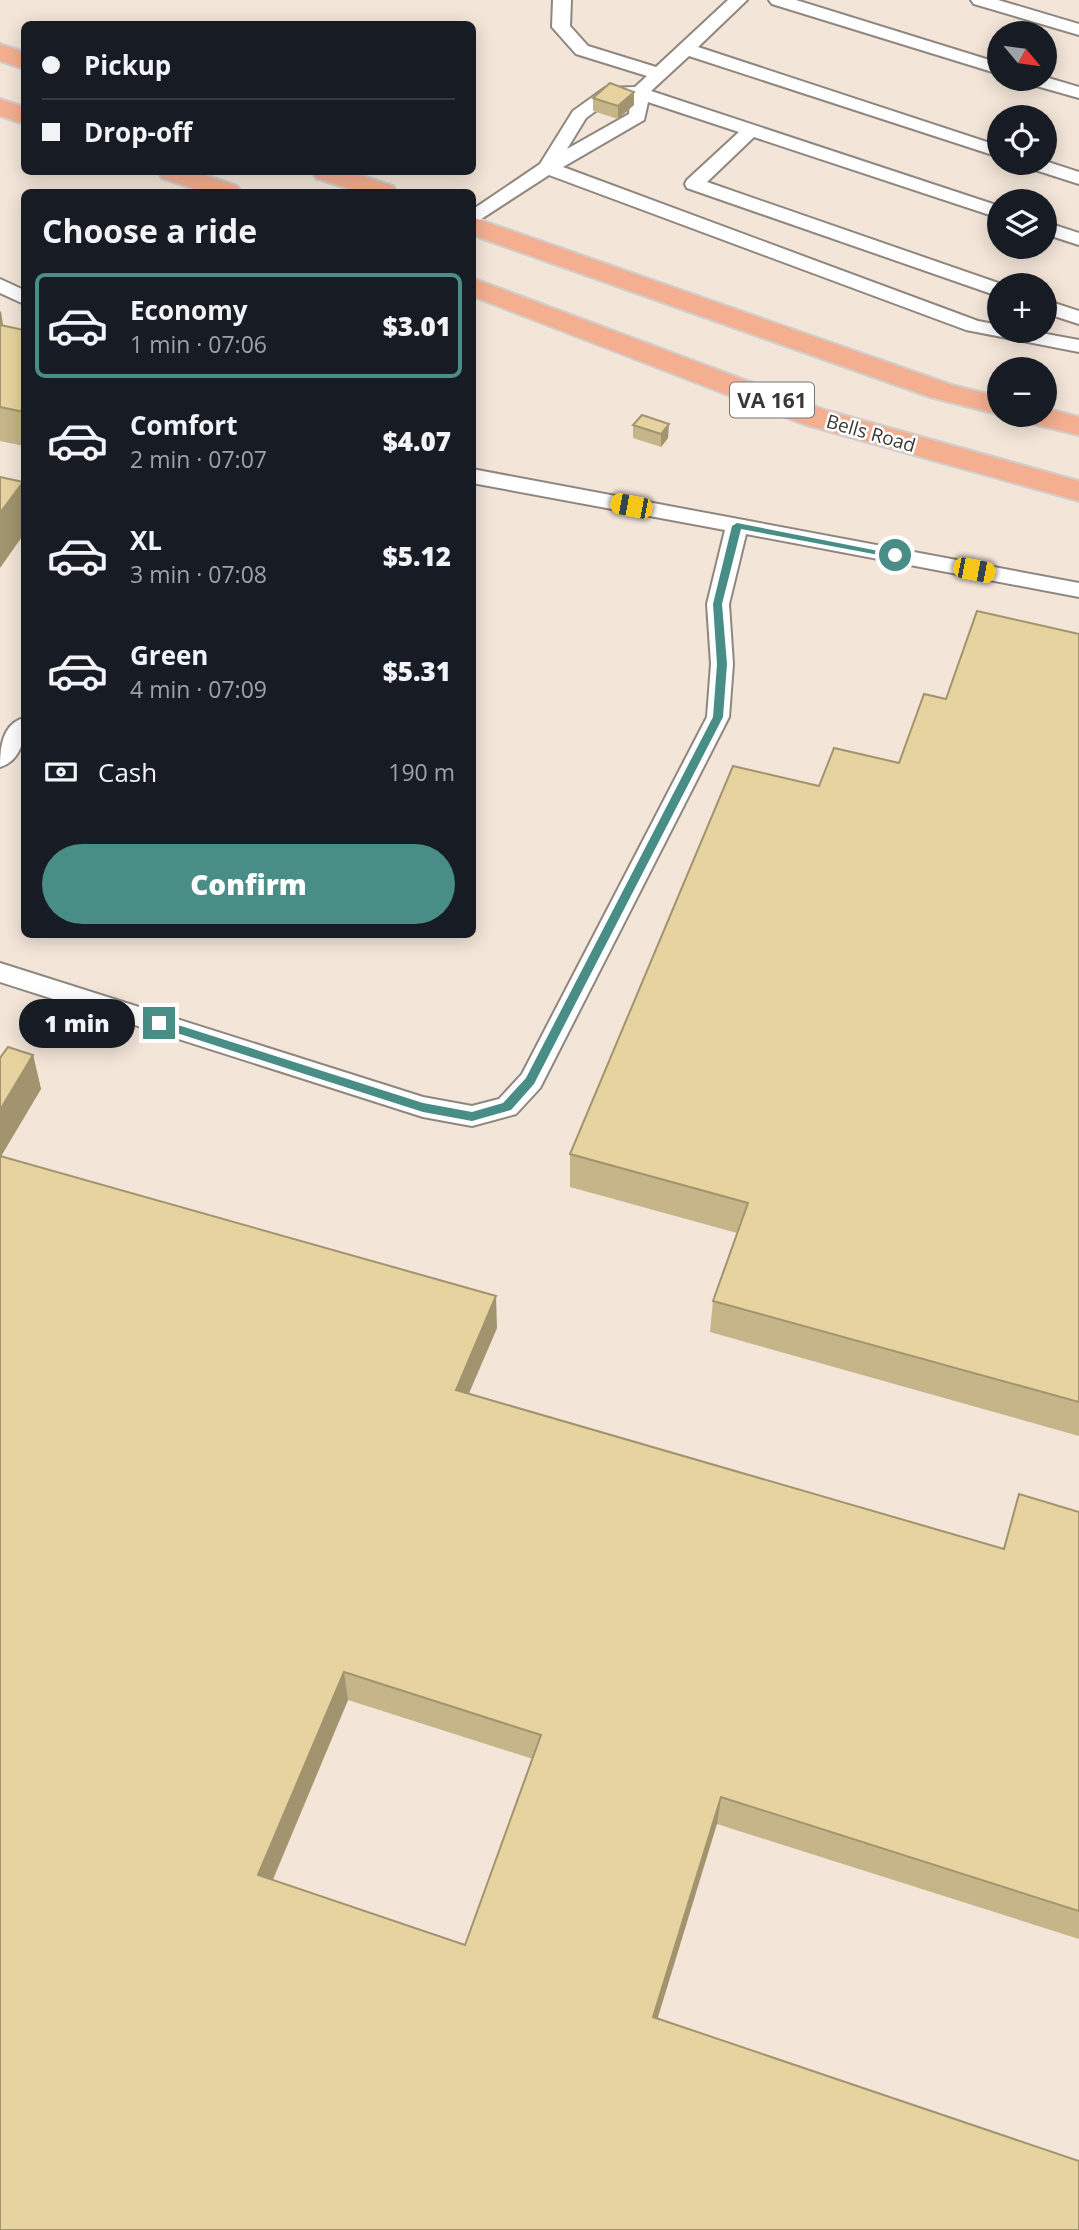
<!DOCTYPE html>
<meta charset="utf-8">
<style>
:root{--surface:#171b24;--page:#20242c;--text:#f1f3f6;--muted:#9ea1a6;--line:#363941;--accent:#488e86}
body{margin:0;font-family:"Open Sans",sans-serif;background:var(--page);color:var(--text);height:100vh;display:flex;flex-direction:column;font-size:26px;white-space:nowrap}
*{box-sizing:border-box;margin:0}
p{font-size:23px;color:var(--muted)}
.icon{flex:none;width:38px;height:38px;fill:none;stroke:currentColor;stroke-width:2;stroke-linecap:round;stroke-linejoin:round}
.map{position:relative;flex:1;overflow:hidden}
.sheet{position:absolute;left:21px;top:189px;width:455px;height:749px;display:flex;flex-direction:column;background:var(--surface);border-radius:10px;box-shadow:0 4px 18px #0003}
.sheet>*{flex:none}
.guide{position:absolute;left:21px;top:21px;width:455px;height:154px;border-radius:10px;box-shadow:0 4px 18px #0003;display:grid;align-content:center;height:154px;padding:0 21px;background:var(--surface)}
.needle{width:46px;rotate:119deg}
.controls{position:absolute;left:987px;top:21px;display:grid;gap:14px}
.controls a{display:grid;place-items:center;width:70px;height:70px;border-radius:50%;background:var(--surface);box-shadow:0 4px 18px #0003;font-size:35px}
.end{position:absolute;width:32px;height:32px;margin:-16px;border:9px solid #488e86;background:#fff;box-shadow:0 0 0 4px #fff}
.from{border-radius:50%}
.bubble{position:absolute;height:49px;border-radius:24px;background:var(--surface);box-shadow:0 4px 18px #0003;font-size:23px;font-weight:800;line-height:49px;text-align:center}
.car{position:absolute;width:21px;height:42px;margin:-21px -10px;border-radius:9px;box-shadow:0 0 5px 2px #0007;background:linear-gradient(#f5c518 24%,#345 0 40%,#f5c518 0 76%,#345 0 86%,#f5c518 0)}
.guide b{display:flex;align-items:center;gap:24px;height:66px;font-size:26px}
.guide b+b{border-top:2px solid var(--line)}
.guide i{width:18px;height:18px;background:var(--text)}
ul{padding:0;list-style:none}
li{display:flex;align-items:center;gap:21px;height:105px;margin:0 14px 10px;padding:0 7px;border:4px solid transparent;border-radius:10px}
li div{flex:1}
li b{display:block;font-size:26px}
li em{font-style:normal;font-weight:800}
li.selected{border-color:var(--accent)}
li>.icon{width:63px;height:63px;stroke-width:1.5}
h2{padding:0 21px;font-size:32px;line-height:84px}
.pay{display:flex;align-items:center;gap:18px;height:77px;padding:0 21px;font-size:26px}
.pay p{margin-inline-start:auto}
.button{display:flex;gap:14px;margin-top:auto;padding:14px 21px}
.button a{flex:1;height:80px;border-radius:42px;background:var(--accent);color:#fff;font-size:28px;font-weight:800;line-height:80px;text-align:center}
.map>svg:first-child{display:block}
.built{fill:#f3e5d8;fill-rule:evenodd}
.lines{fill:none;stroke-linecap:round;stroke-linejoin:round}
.service-casing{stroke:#8e8780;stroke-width:4}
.primary-casing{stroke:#d0cfce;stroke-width:4}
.service{fill:#fff;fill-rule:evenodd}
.primary{fill:#f4af91;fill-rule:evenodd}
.wall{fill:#c6b589;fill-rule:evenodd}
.shaded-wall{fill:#a1946f}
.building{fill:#e6d39f;stroke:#a1946f;stroke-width:2;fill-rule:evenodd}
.route{fill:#488e86}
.labels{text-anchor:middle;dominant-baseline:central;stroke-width:5;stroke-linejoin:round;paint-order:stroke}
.far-street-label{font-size:19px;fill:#3a3734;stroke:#fff}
.shield{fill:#fff;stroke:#757371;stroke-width:2}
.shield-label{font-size:21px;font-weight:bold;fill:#3a3734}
</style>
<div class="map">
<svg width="1079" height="2230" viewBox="0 0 1079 2230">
<rect width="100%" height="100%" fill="#faf1ea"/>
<!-- built -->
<path class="built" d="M0 0H1079V2230H0ZM24 24H472V172H24ZM999 33H1045V79H999ZM999 117H1045V163H999ZM24 192H472V934H24ZM999 201H1045V247H999ZM999 285H1045V331H999ZM999 369H1045V415H999Z"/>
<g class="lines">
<defs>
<g id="service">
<path d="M553 0H571L570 26 588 46 656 67 728 0H747L698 47 999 146V157L689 56 651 91 999 206V218L754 137 707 182 1004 285H999V296L992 294 687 188 685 184 687 180 739 132 648 102 644 120 563 167 978 321 999 325V331H1030L1079 340V352L966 330 549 175 472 225V210L540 164 573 111 605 88 635 87 647 76 576 54 552 27ZM615 97 630 98 629 114 567 149 586 118Z"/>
<path d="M769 0H796L999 63V74L772 4Z"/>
<path d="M971 0H998L1079 24V35L974 4Z"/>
<path d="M1045 77 1079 87V98L1026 83 1023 79Z"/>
<path d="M1045 161 1079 172V184L1026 167 1024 163Z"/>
<path d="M1045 222 1079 233V245L1045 234Z"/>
<path d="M0 279 24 290V304L0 293Z"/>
<path d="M1045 300 1079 311V324L1045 313Z"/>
<path d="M472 469 1079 583V597L746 534 729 604 733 664 729 717 540 1088 516 1114 472 1126 423 1117 0 982V963L423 1097 472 1106 499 1099 522 1074 707 717 711 664 707 604 725 530 472 483Z"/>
<path d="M24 718C26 737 21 761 0 767 0 748 2 724 24 718Z"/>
</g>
<g id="primary">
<path d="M0 44 24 52V69L0 61Z"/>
<path d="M0 99 24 107V124L0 116Z"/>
<path d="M158 172H196L237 186 241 192H203L162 178Z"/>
<path d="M312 172H351L393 186 397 192H358L316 178Z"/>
<path d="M472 217 952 385 999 397 1001 415 930 397 472 235Z"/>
<path d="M472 278 825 410 1079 481V501L803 424 472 296Z"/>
<path d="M1045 408 1079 417V435L1024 422 1020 415H1045Z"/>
</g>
</defs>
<!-- service casing -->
<use href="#service" class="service-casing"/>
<!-- primary casing -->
<use href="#primary" class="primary-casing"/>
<!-- service -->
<use href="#service" class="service"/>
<!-- primary -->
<use href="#primary" class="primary"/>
</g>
<!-- wall -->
<g class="wall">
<path d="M634 92V105L618 119 593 111V98Z"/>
<path d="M0 311 3 325H2L24 330V446L0 441Z"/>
<path d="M642 415 668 438 661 447 633 438V425Z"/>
<path d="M1079 634V1436L710 1332 713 1301 737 1233 570 1187V1154L819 786 899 763 946 699Z"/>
<path d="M33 1055 41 1089 1 1156 497 1328 469 1393 1003 1549 1019 1494 1079 1512V1939L717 1824 0 2230V1058ZM348 1700 533 1759 465 1945 273 1880Z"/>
</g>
<!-- shaded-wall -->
<g class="shaded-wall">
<path d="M634 92V105L618 119V106Z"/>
<path d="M1 311 3 325 0 327V312Z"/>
<path d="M669 424 668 438 661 447V434Z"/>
<path d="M23 482 24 491V534L0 568V513Z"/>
<path d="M33 1055 41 1089 0 1158V1110Z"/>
<path d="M496 1296 497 1328 457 1421 456 1390Z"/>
<path d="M344 1672 348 1700 264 1900 258 1875Z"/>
<path d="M721 1797 717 1824 651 2040 653 2017Z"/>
</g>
<!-- building -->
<g class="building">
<path d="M610 83 634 92 618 106 593 98Z"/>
<path d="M0 325 24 330V412L0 407Z"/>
<path d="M642 415 669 424 661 434 633 425Z"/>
<path d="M0 477 23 482 0 513Z"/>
<path d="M977 611 1079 634V1402L713 1301 748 1203 570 1154 733 766 819 786 834 748 899 763 924 694 946 699Z"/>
<path d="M8 1047 33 1055 0 1110V1058Z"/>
<path d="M0 1156 496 1296 456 1390 1004 1549 1019 1494 1079 1512V1911L721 1797 653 2017 1079 2161V2230H0ZM344 1672 541 1735 465 1945 258 1875Z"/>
</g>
<!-- route -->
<path class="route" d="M737 523 899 555 895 558 741 529 722 604 727 664 723 717 534 1084 511 1110 472 1121 423 1112 155 1026 153 1023 159 1019 423 1103 472 1112 503 1103 526 1078 713 717 717 664 713 604 732 526Z"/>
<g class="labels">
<!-- far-street labels -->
<g class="far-street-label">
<text transform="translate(871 433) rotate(16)">Bells Road</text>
</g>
<!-- shield labels -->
<rect class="shield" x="730" y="382.5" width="84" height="35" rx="5"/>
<g class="shield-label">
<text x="772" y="400">VA 161</text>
</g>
</g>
</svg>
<div class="controls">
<a><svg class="needle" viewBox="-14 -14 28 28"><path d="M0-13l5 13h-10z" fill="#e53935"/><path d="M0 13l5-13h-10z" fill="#9ea1a6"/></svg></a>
<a><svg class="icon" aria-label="locate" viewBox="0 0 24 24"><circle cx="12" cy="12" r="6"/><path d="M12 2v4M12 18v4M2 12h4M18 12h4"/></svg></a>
<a><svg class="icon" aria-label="layers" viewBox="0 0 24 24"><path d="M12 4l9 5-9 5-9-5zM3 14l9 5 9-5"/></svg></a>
<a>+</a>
<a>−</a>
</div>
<i class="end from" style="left:895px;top:555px"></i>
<i class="end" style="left:159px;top:1023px"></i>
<div class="bubble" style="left:19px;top:999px;width:116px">1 min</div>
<i class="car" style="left:631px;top:506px;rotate:281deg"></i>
<i class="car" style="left:974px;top:570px;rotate:101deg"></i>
<div class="guide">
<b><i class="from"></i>Pickup</b>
<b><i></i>Drop-off</b>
</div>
<section class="sheet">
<h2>Choose a ride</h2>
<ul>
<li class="selected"><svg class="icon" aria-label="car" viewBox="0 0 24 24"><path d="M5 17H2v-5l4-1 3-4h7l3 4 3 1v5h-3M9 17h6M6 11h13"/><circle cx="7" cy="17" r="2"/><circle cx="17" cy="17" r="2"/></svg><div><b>Economy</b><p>1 min · 07:06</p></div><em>$3.01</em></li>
<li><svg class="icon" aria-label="car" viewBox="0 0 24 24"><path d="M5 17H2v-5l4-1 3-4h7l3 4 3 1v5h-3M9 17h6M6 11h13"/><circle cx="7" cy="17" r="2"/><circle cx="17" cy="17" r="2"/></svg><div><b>Comfort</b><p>2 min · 07:07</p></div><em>$4.07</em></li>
<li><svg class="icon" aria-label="car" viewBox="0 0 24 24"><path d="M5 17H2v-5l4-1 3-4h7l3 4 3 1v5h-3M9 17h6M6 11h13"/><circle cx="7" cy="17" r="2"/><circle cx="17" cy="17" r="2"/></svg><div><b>XL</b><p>3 min · 07:08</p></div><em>$5.12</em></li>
<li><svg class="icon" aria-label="car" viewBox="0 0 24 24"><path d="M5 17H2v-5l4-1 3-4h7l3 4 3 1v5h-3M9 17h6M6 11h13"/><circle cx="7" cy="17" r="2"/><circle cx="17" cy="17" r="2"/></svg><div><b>Green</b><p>4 min · 07:09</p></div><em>$5.31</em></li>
</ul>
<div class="pay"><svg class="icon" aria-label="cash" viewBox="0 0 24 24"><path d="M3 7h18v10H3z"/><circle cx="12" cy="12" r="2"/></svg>Cash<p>190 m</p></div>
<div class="button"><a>Confirm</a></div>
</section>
</div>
